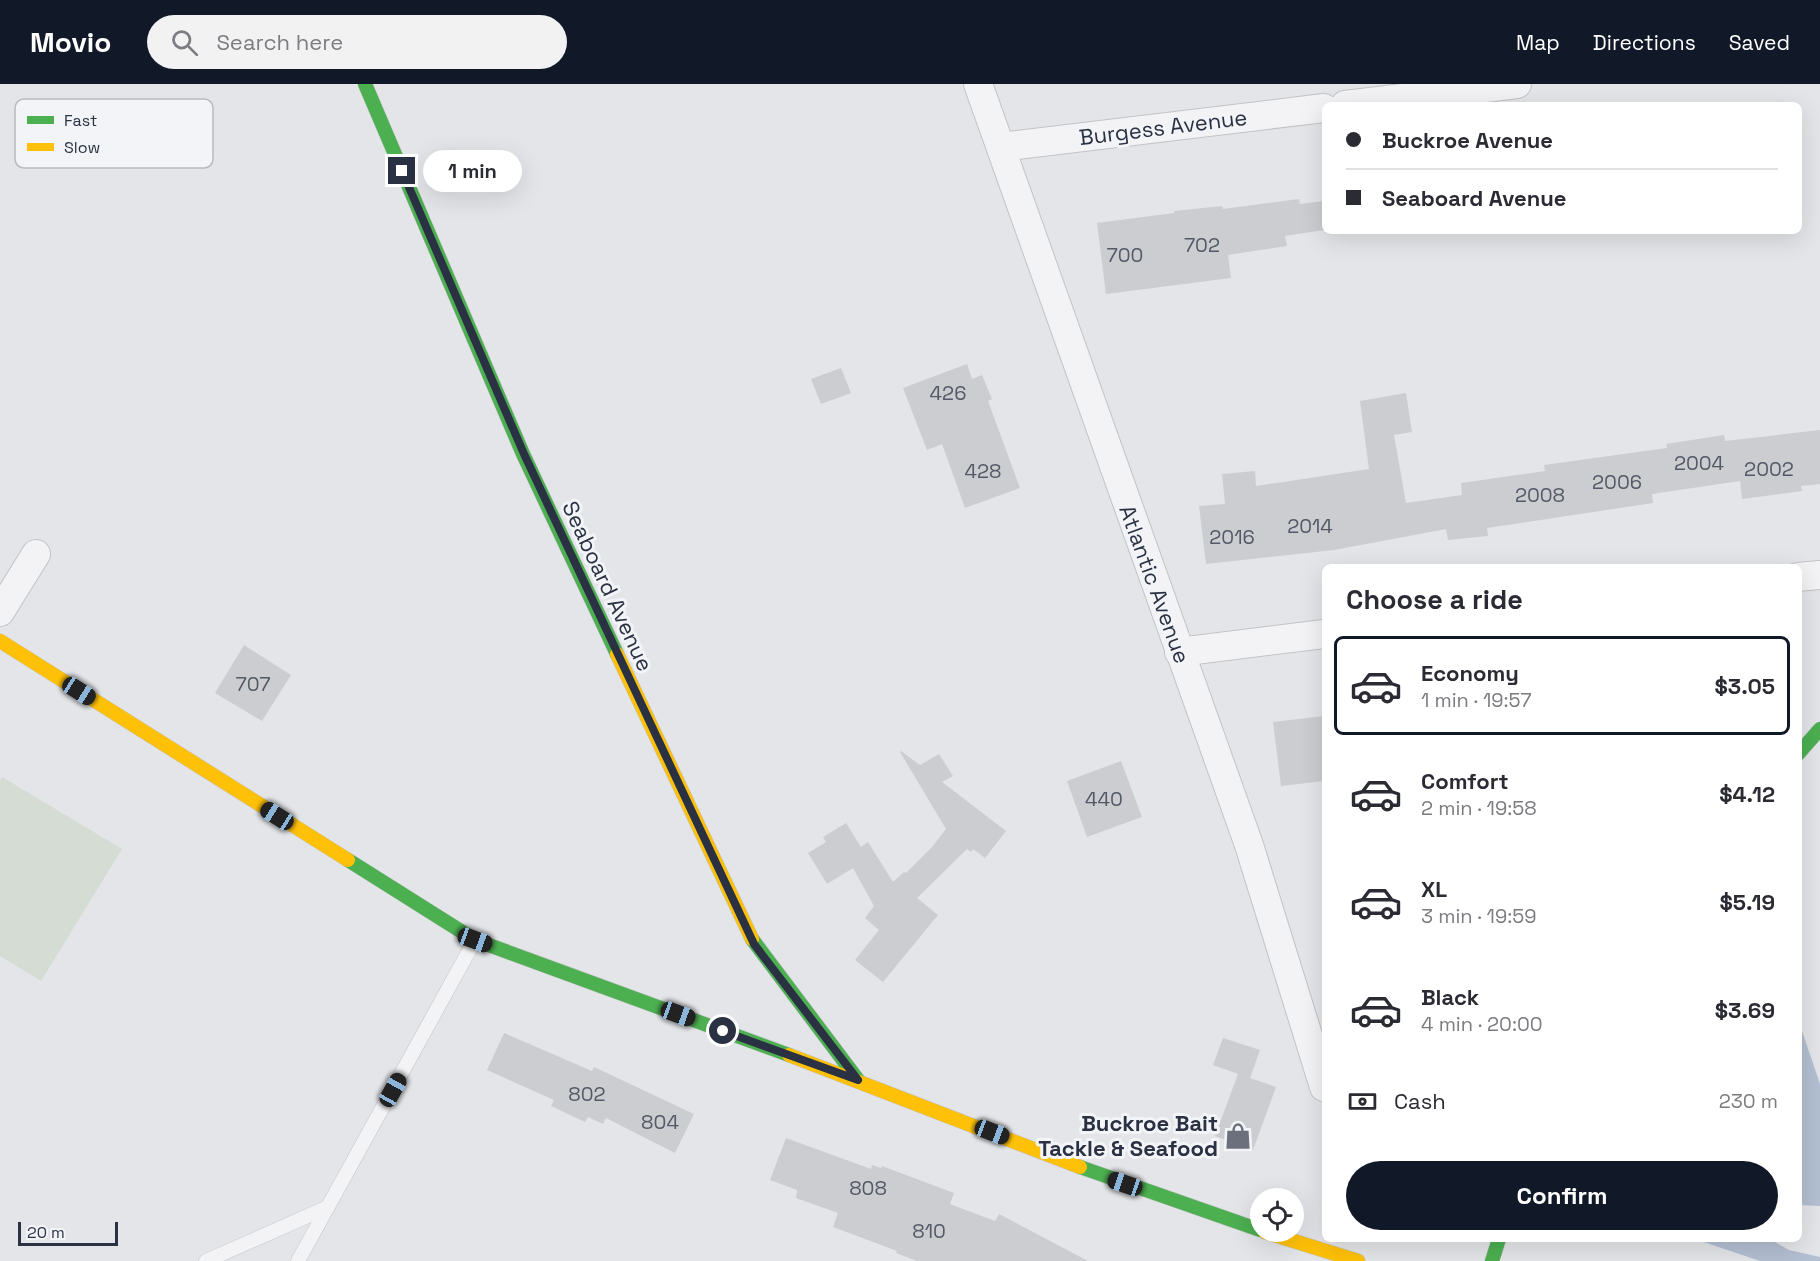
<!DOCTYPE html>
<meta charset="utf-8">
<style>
:root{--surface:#fff;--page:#f2f2f3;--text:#2b2b33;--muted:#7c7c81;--line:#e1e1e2;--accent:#111827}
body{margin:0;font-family:"Space Grotesk",sans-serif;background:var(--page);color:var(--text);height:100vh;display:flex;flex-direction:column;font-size:22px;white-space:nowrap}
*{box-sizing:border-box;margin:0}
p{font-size:20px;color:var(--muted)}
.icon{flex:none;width:33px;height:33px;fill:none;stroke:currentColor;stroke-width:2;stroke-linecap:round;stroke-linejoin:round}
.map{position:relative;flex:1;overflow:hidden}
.panel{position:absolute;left:1322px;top:480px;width:480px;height:678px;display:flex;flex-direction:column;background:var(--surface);border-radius:9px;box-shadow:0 6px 24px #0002}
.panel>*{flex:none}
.banner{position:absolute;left:1322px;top:18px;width:480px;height:132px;border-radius:9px;box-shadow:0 6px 24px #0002;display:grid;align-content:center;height:132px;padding:0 24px;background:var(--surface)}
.controls{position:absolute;left:1250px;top:1104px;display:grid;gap:12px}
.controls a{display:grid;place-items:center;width:54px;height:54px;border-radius:50%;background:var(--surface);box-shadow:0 6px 24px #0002;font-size:30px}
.scale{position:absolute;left:18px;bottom:15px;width:100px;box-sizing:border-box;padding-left:6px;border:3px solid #2a3142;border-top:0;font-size:16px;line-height:21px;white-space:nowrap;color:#2a3142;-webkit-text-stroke:4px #f2f4f7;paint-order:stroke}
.end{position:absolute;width:27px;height:27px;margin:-14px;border:8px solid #2a3142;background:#fff;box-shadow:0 0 0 3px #fff}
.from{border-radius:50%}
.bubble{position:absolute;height:42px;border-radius:21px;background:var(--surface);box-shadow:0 6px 24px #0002;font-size:20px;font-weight:800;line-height:42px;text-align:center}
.car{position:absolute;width:18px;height:36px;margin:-18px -9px;border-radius:8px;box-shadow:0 0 4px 2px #0007;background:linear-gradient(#222 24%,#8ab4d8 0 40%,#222 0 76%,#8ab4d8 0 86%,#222 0)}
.banner b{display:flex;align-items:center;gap:21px;height:57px;font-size:22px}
.banner b+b{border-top:2px solid var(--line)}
.banner i{width:15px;height:15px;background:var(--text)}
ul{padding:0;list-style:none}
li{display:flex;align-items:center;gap:18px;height:99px;margin:0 12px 9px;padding:0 12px;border:3px solid transparent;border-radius:9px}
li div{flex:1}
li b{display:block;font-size:22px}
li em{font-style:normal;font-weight:800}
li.active{border-color:var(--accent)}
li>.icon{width:54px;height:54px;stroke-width:1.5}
h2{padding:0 24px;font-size:27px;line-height:72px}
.pay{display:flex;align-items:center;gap:15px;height:66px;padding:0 24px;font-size:22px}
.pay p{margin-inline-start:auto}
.button{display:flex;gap:12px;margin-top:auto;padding:12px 24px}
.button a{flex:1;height:69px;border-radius:36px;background:var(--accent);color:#fff;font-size:24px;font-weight:800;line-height:69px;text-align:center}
header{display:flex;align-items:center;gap:36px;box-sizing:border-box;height:84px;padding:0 30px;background:var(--accent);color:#fff}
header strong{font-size:28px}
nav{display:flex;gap:33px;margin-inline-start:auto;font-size:21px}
.search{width:420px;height:54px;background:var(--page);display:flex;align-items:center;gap:15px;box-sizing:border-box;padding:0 21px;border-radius:33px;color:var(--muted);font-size:22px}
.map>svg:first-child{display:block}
.green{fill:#d4dcd4}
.water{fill:#b3bfd2}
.building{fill:#cccdd0}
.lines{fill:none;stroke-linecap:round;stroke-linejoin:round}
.lane-casing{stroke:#c2c3c6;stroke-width:15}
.street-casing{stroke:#c2c3c6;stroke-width:30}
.fast-casing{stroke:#c2c3c6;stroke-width:15}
.slow-casing{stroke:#c2c3c6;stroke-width:15}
.lane{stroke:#f3f3f5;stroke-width:14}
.street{stroke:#f3f3f5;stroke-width:28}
.fast{stroke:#4caf50;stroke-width:14}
.slow{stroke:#ffc107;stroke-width:14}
.route{stroke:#2a3142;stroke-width:8}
.labels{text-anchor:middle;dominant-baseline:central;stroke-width:6;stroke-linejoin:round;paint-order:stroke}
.number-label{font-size:20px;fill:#535966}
.street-label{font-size:22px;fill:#2a3142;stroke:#f2f4f7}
.poi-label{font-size:22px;font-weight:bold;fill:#2a3142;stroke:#f2f4f7;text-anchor:end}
.key{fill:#f2f4f7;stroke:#b6bac1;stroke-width:1.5}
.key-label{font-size:16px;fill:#2a3142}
</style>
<header>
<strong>Movio</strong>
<div class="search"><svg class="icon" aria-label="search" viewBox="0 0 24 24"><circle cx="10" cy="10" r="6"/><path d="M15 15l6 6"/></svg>Search here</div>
<nav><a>Map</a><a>Directions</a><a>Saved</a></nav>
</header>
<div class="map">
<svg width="1820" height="1177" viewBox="0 0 1820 1177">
<rect width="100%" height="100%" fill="#e4e5e8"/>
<!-- green -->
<path class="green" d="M2 693 122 765 41 897 0 872V697Z"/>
<!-- water -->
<g class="water">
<path d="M1799 938 1820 1000V1122L1799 1121Z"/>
<path d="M1695 1155H1770L1789 1166 1820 1173V1177H1760Z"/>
</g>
<!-- building -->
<g class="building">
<path d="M1299 115 1300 120 1324 117V146L1285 152 1287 162 1228 171 1231 194 1106 210 1097 139 1174 129V127L1222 122 1223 125Z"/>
<path d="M967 280 972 295 982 291 992 315 988 317 1020 404 965 424 942 360 927 366 903 304Z"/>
<path d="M841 284 851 309 821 320 811 295Z"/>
<path d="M1406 309 1412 348 1394 351 1406 419 1462 411 1461 399 1545 387 1544 381 1667 364 1666 360 1724 351 1725 357 1820 346V400L1801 402 1802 407 1742 415 1740 397 1652 410 1653 419 1487 444 1488 452 1448 456 1446 445 1334 466 1206 480 1199 422 1225 420 1222 390 1255 387 1256 402 1369 385 1360 317Z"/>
<path d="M244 561 291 591 262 637 215 609Z"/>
<path d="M1324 632V697L1281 702 1273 638Z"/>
<path d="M901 667 920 681 939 670 953 692 942 698 1006 747 985 774 973 765 971 768 967 765 917 814 938 831 883 898 855 876 879 846 865 834 874 822 853 784 827 800 808 769 826 758 823 753 846 739 861 763 868 758 893 798 904 788 906 789 932 763 946 745 900 668Z"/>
<path d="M1121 677 1142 733 1087 753 1067 697Z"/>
<path d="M504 949 592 987 594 983 694 1030 675 1069 606 1034 603 1040 588 1033 585 1038 551 1022 554 1016 487 986Z"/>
<path d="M1223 954 1260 966 1250 994 1276 1003 1253 1066 1215 1052 1238 990 1213 981Z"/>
<path d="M786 1054 871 1085 872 1081 881 1084 882 1082 954 1109 950 1120 995 1137 999 1130 1088 1177H917L896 1169 897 1167 833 1143 838 1129 796 1114 797 1106 770 1096Z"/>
</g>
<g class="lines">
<defs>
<g id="lane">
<path d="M206 1177 328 1123"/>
<path d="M298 1177 475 856"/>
</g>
<g id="street">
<path d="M978 0 1249 761 1324 1003"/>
<path d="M1345 21 1517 0"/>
<path d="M1001 63 1324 24"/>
<path d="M1798 493 1820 491"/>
<path d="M0 528 36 470"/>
<path d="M1179 568 1324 550"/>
</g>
<g id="fast">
<path d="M365 0 523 370 617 570"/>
<path d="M1798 670 1820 645"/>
<path d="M348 776 475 856 789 971"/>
<path d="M752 855 858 996"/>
<path d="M1080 1083 1260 1146"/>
<path d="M1492 1177 1499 1155"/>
</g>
<g id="slow">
<path d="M0 557 348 776"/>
<path d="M617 570 752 855"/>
<path d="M789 971 1080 1083"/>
<path d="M1265 1148 1358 1177"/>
</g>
</defs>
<!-- lane casing -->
<use href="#lane" class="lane-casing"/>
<!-- street casing -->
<use href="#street" class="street-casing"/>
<!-- fast casing -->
<use href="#fast" class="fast-casing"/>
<!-- slow casing -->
<use href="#slow" class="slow-casing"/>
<!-- lane -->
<use href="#lane" class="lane"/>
<!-- street -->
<use href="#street" class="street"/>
<!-- fast -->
<use href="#fast" class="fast"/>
<!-- slow -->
<use href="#slow" class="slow"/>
</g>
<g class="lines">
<!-- route -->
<path class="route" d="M402 87 524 370 754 860 858 996 723 947"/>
</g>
<!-- icons -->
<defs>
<symbol id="shop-bare" viewBox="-9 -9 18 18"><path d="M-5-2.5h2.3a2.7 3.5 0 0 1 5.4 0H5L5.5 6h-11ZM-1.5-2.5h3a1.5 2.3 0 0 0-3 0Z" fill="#6b707c" stroke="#f2f4f7" stroke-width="2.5" paint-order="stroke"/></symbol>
</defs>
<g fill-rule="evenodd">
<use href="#shop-bare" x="1219" y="1033" width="38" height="38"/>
</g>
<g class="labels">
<!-- number labels -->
<g class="number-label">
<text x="1202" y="161">702</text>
<text x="1125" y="171">700</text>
<text x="948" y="309">426</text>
<text x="1699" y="379">2004</text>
<text x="1769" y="385">2002</text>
<text x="983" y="387">428</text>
<text x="1617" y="398">2006</text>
<text x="1540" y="411">2008</text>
<text x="1310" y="442">2014</text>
<text x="1232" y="453">2016</text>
<text x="253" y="600">707</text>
<text x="1104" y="715">440</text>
<text x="587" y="1010">802</text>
<text x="660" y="1038">804</text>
<text x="868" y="1104">808</text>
<text x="929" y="1147">810</text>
</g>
<!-- street labels -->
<g class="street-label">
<text transform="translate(1163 43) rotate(-7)">Burgess Avenue</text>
<text transform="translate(1155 500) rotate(70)">Atlantic Avenue</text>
<text transform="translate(608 502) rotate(65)">Seaboard Avenue</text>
</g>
<!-- poi labels -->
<g class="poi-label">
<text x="1218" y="1039">Buckroe Bait<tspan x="1218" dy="25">Tackle &amp; Seafood</tspan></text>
</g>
</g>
<!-- legend -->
<rect x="15" y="15" width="198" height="69" rx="9" class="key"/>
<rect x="27" y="32" width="27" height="8" fill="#4caf50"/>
<rect x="27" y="59" width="27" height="8" fill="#ffc107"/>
<g class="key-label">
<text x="64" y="42">Fast</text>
<text x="64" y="69">Slow</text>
</g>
</svg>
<div class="controls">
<a><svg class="icon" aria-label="locate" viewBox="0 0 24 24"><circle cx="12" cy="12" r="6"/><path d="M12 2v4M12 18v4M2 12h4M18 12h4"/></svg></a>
</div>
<div class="scale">20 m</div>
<i class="end from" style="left:723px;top:947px"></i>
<i class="end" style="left:402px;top:87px"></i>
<div class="bubble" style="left:423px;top:66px;width:99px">1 min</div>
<i class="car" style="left:79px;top:607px;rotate:122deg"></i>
<i class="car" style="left:277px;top:732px;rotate:302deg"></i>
<i class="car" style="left:475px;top:856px;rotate:110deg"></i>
<i class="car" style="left:678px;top:930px;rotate:110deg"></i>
<i class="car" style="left:393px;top:1006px;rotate:29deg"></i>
<i class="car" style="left:992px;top:1048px;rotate:111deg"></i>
<i class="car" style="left:1125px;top:1100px;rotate:289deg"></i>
<div class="banner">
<b><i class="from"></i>Buckroe Avenue</b>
<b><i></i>Seaboard Avenue</b>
</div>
<section class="panel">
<h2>Choose a ride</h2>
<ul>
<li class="active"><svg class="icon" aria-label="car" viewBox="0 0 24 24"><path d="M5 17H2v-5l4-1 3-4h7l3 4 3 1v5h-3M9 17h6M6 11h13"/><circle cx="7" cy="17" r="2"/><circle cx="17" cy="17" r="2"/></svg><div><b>Economy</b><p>1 min · 19:57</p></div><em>$3.05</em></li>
<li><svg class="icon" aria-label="car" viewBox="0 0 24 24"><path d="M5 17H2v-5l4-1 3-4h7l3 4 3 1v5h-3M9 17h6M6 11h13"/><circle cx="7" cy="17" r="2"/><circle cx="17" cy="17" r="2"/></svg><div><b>Comfort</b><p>2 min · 19:58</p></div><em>$4.12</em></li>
<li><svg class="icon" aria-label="car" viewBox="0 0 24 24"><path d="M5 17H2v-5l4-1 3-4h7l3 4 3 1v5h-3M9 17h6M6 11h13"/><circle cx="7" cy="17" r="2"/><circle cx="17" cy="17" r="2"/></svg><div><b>XL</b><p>3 min · 19:59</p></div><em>$5.19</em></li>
<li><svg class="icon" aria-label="car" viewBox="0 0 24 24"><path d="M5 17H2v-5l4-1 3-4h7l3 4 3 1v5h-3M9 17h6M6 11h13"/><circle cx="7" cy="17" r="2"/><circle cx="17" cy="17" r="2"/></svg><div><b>Black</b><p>4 min · 20:00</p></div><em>$3.69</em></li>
</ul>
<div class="pay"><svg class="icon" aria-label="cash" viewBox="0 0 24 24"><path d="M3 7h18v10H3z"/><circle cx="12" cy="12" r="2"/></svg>Cash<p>230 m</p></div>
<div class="button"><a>Confirm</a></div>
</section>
</div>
